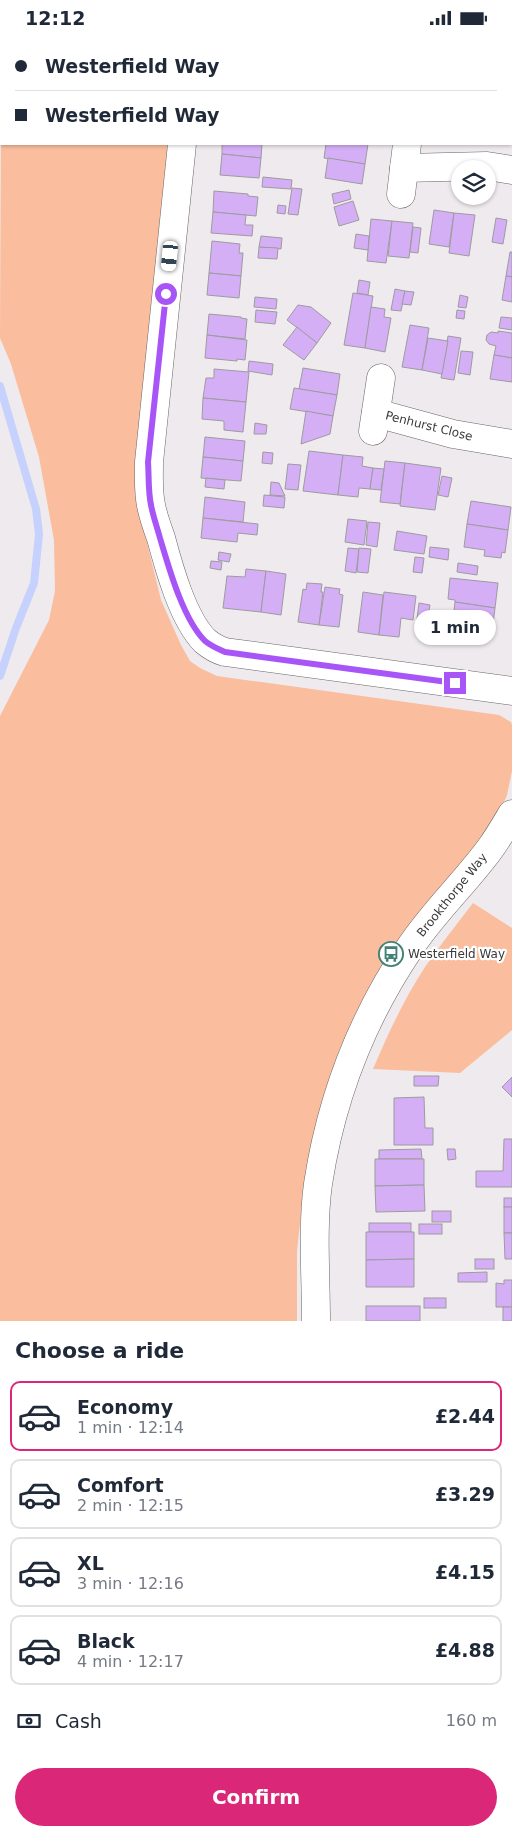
<!DOCTYPE html>
<meta charset="utf-8">
<style>
:root{--surface:#fff;--page:#f6f6f7;--text:#1f2937;--muted:#747a83;--line:#e0e1e3;--accent:#db2777}
body{margin:0;font-family:"DejaVu Sans",sans-serif;background:var(--page);color:var(--text);height:100vh;display:flex;flex-direction:column;font-size:19px;white-space:nowrap}
*{box-sizing:border-box;margin:0}
p{font-size:16px;color:var(--muted)}
.icon{flex:none;width:28px;height:28px;fill:none;stroke:currentColor;stroke-width:2;stroke-linecap:round;stroke-linejoin:round}
.map{position:relative;height:1286px;overflow:hidden}
.side{display:flex;flex-direction:column;background:var(--surface);flex:1}
.side>*{flex:none}
.top-card{position:absolute;left:0px;top:0px;width:512px;height:110px;box-shadow:0 1px 4px #0004;display:grid;align-content:center;height:110px;padding:0 15px;background:var(--surface)}
.buttons{position:absolute;left:451px;top:125px;display:grid;gap:10px}
.buttons a{display:grid;place-items:center;width:45px;height:45px;border-radius:50%;background:var(--surface);box-shadow:0 1px 4px #0004;font-size:25px}
.end{position:absolute;width:22px;height:22px;margin:-11px;border:6px solid #a855f7;background:#fff;box-shadow:0 0 0 2px #fff}
.from{border-radius:50%}
.bubble{position:absolute;height:35px;border-radius:18px;background:var(--surface);box-shadow:0 1px 4px #0004;font-size:16px;font-weight:800;line-height:35px;text-align:center}
.car{position:absolute;width:15px;height:30px;margin:-15px -8px;border-radius:6px;box-shadow:0 0 4px 1px #0007;background:linear-gradient(#fff 24%,#345 0 40%,#fff 0 76%,#345 0 86%,#fff 0)}
.top-card b{display:flex;align-items:center;gap:18px;height:48px;font-size:19px}
.top-card b+b{border-top:1px solid var(--line)}
.top-card i{width:12px;height:12px;background:var(--text)}
ul{padding:0;list-style:none}
li{display:flex;align-items:center;gap:15px;height:70px;margin:0 10px 8px;padding:0 5px;border:2px solid var(--line);border-radius:10px}
li div{flex:1}
li b{display:block;font-size:19px}
li em{font-style:normal;font-weight:800}
li.on{border-color:var(--accent)}
li>.icon{width:45px;height:45px;stroke-width:1.5}
h2{padding:0 15px;font-size:22px;line-height:60px}
.pay{display:flex;align-items:center;gap:12px;height:55px;padding:0 15px;font-size:19px}
.pay p{margin-inline-start:auto}
.action{display:flex;gap:10px;margin-top:auto;padding:10px 15px}
.action a{flex:1;height:58px;border-radius:30px;background:var(--accent);color:#fff;font-size:20px;font-weight:800;line-height:58px;text-align:center}
.status{display:flex;justify-content:space-between;align-items:center;height:35px;padding:0 25px;background:var(--surface);direction:ltr}
.status svg{height:14px;fill:currentColor}
.map>svg:first-child{display:block}
.green{fill:#fabd9d}
.lines{fill:none;stroke-linecap:round;stroke-linejoin:round}
.stream{stroke:#c7d1fe;stroke-width:8}
.building{fill:#d5aff5;stroke:#9d9b9f}
.minor-casing{stroke:#696567;stroke-width:29}
.minor{stroke:#fff;stroke-width:28}
.route{stroke:#a855f7;stroke-width:6}
.labels{text-anchor:middle;dominant-baseline:central;stroke-width:4.5;stroke-linejoin:round;paint-order:stroke}
.street-label{font-size:12px;fill:#3b393a;stroke:#fff}
.poi-label{font-size:12px;fill:#3b393a;stroke:#fff;text-anchor:start}
</style>
<div class="status"><b>12:12</b><svg viewBox="0 0 49 12"><path d="M0 12V9h3v3zM5 12V6h3v6zM10 12V3h3v9zM15 12V0h3v12zM26 1h20v11H26zM47 4h2v5h-2z"/></svg></div>
<div class="map">
<svg width="512" height="1286" viewBox="0 0 512 1286">
<rect width="100%" height="100%" fill="#efeaed"/>
<!-- green -->
<g class="green">
<path d="M1 90V109H172L139 475 161 565 181 610 190 626 200 633 217 641 499 680 511 687 512 690V736L507 760 497 784 316 1091 304 1151 297 1216V1286H0V681L49 585 55 556 54 505 39 422 11 329 0 303Z"/>
<path d="M473 868 512 893V995L460 1038 373 1034C388 999 404 964 425 932 440 910 457 889 473 868Z"/>
</g>
<g class="lines">
<!-- stream -->
<path class="stream" d="M0 351 36 474 39 499 34 548 16 593 0 641"/>
</g>
<!-- building -->
<g class="building">
<path d="M222 109H262L261 123 222 119Z"/>
<path d="M326 109H368L365 129 324 123Z"/>
<path d="M222 119 261 123 259 143 220 140Z"/>
<path d="M328 123 365 129 362 149 325 143Z"/>
<path d="M263 142 292 145 291 154 262 152Z"/>
<path d="M292 153 302 154 298 180 288 179Z"/>
<path d="M349 155 351 164 334 169 332 159Z"/>
<path d="M214 156 248 159V161L258 162 256 181 213 177Z"/>
<path d="M353 166 359 185 339 191 334 172Z"/>
<path d="M278 170 286 171 285 179 277 178Z"/>
<path d="M434 175 454 178 449 212 429 209Z"/>
<path d="M213 177 246 180 245 190H253L252 201 211 198Z"/>
<path d="M454 178 475 180 469 221 449 218Z"/>
<path d="M496 183 507 185 503 209 492 207Z"/>
<path d="M371 184 392 186 386 228 367 226Z"/>
<path d="M392 186 413 188 409 223 388 221Z"/>
<path d="M413 192 421 193 418 218 410 217Z"/>
<path d="M356 199 369 201 368 215 354 213Z"/>
<path d="M261 201 282 203 281 214 259 212Z"/>
<path d="M212 206 240 209 239 218H243L241 241 209 238Z"/>
<path d="M259 212 278 213 277 224 258 223Z"/>
<path d="M510 217H512V242L506 241Z"/>
<path d="M209 238 241 241 239 263 207 260Z"/>
<path d="M506 241 512 242V267L502 265Z"/>
<path d="M359 245 370 247 368 260 357 258Z"/>
<path d="M395 254 405 256 401 276 391 275Z"/>
<path d="M405 256 414 257 411 270 402 269Z"/>
<path d="M353 258 373 261 365 313 344 310Z"/>
<path d="M460 260 468 262 466 273 458 272Z"/>
<path d="M255 262 277 264 276 274 254 272Z"/>
<path d="M298 270 311 272 331 288 317 308 287 285Z"/>
<path d="M371 272 385 274 384 282 391 283 385 317 365 313Z"/>
<path d="M256 275 277 277 275 289 255 287Z"/>
<path d="M457 275 465 276 464 284 456 283Z"/>
<path d="M209 279 241 282V283L247 284 245 304 207 300Z"/>
<path d="M501 282 512 283V295L499 293Z"/>
<path d="M410 290 429 293 422 335 402 332Z"/>
<path d="M297 292 317 308 304 325 283 310Z"/>
<path d="M498 296 512 298V323L494 320 496 311 489 309 486 305 487 300 491 297 498 298Z"/>
<path d="M207 300 247 305 245 325 237 324V326L205 323Z"/>
<path d="M448 301 461 303 454 345 441 343Z"/>
<path d="M428 303 448 306 442 339 422 335Z"/>
<path d="M461 316 473 317 470 340 458 338Z"/>
<path d="M494 320 512 323V347L490 344Z"/>
<path d="M249 326 273 329 272 340 248 336Z"/>
<path d="M303 333 340 339 337 360 299 354Z"/>
<path d="M214 334 249 337 246 367 203 363 206 343H214Z"/>
<path d="M294 353 337 360 333 381 290 374Z"/>
<path d="M203 363 246 367 243 397 224 395V386L202 384Z"/>
<path d="M306 376 333 381 330 399 301 409Z"/>
<path d="M255 388 267 390 266 399H254Z"/>
<path d="M205 402 245 406 243 426 203 422Z"/>
<path d="M309 416 343 420 338 460 303 456Z"/>
<path d="M263 417 273 418 272 429 262 428Z"/>
<path d="M343 420 363 422 362 431 373 433 370 454 359 453 358 462 338 460Z"/>
<path d="M203 422 243 426 241 446 201 443Z"/>
<path d="M385 426 405 428 400 469 380 467Z"/>
<path d="M405 428 441 433 435 475 400 471Z"/>
<path d="M288 429 301 430 298 455 285 454Z"/>
<path d="M373 433 384 434 381 455 370 454Z"/>
<path d="M442 441 452 443 448 462 438 460Z"/>
<path d="M206 443 225 445 224 454 205 452Z"/>
<path d="M271 447 279 448 285 461 270 460Z"/>
<path d="M264 460 285 462 284 473 263 471Z"/>
<path d="M205 462 245 467 243 487 203 483Z"/>
<path d="M471 466 511 472 508 495 467 489Z"/>
<path d="M203 483 258 489 257 500 238 498 237 507 201 503Z"/>
<path d="M348 484 367 486 364 510 345 507Z"/>
<path d="M368 487 380 488 377 512 366 510Z"/>
<path d="M467 489 508 495 505 518 502 517 501 523 484 521 485 515 464 512Z"/>
<path d="M397 496 427 501 424 519 394 515Z"/>
<path d="M430 512 449 514 448 525 429 522Z"/>
<path d="M348 513 359 514 356 538 345 536Z"/>
<path d="M359 513 371 514 368 538 357 537Z"/>
<path d="M219 517 231 519 229 527 218 525Z"/>
<path d="M415 522 424 523 422 538 413 537Z"/>
<path d="M211 526 222 527 221 535 210 533Z"/>
<path d="M458 528 478 531 477 540 457 537Z"/>
<path d="M246 534 266 536 261 577 223 573 227 541 245 542Z"/>
<path d="M266 536 286 539 281 580 261 577Z"/>
<path d="M450 543 498 548 495 573 455 567V565L448 564Z"/>
<path d="M307 548 322 549 321 557H323L319 590 298 587 303 554 306 555Z"/>
<path d="M325 552 340 554 339 559 343 560 339 592 319 590Z"/>
<path d="M363 557 383 560 379 600 358 597Z"/>
<path d="M384 557 416 561 413 585 401 583 399 602 379 600Z"/>
<path d="M455 567 495 573 492 597 488 596 486 604 470 602 471 594 465 593 464 603 451 601Z"/>
<path d="M419 568 430 570 426 592 416 591Z"/>
<path d="M414 1041H439L438 1051H414Z"/>
<path d="M512 1042V1062L502 1052Z"/>
<path d="M424 1062 425 1093H433V1110H394V1063Z"/>
<path d="M504 1104H512V1152H476V1136H503Z"/>
<path d="M421 1114 422 1124H379V1115Z"/>
<path d="M447 1114H455L456 1124 448 1125Z"/>
<path d="M375 1124H424V1150L375 1151Z"/>
<path d="M424 1150 425 1176 376 1177 375 1151Z"/>
<rect x="504" y="1163" width="8" height="9"/>
<rect x="504" y="1172" width="8" height="26"/>
<rect x="432" y="1176" width="19" height="11"/>
<rect x="369" y="1188" width="42" height="9"/>
<rect x="419" y="1189" width="23" height="10"/>
<path d="M366 1197H414V1224L366 1225Z"/>
<path d="M504 1198H512V1224H505Z"/>
<path d="M414 1224V1252H366V1225Z"/>
<rect x="475" y="1224" width="19" height="10"/>
<path d="M487 1237V1247H458V1238Z"/>
<path d="M504 1245H512V1272H496V1248L504 1249Z"/>
<rect x="424" y="1263" width="22" height="10"/>
<rect x="366" y="1271" width="54" height="15"/>
<rect x="503" y="1272" width="9" height="14"/>
</g>
<g class="lines">
<defs>
<g id="minor">
<path d="M194 1V0"/>
<path d="M182 109 149 427C149 441 148 456 151 470 153 481 157 492 161 503 169 533 183 584 205 606 211 611 218 615 225 617L512 656"/>
<path d="M404 133 487 131 512 135"/>
<path d="M401 159 407 109"/>
<path d="M376 378 453 399 512 409"/>
<path d="M373 396 381 343"/>
<path d="M316 1286C316 1242 312 1192 318 1149 331 1064 362 983 411 911 435 875 467 846 492 811 499 801 506 789 512 779"/>
</g>
</defs>
<!-- minor casing -->
<use href="#minor" class="minor-casing"/>
<!-- minor -->
<use href="#minor" class="minor"/>
</g>
<g class="lines">
<!-- route -->
<path class="route" d="M166 259 148 427C149 441 148 456 151 470 153 481 157 492 160 503 169 533 183 584 205 606 211 611 218 614 225 617L455 648"/>
</g>
<!-- icons -->
<defs>
<symbol id="bus-ring" viewBox="-11 -11 22 22"><circle r="9.5" fill="#fff" stroke="#418272" stroke-width="1.5"/><path d="M-5-6H5V4H4V6H2V4H-2V6H-4V4H-5ZM-3.5-4V0h7V-4ZM-3.5 1.2v1.5H-2V1.2ZM2 1.2v1.5H3.5V1.2Z" fill="#418272"/></symbol>
</defs>
<g fill-rule="evenodd">
<use href="#bus-ring" x="377" y="905" width="28" height="28"/>
</g>
<g class="labels">
<!-- street labels -->
<g class="street-label">
<text transform="translate(429 391) rotate(14)">Penhurst Close</text>
<text transform="translate(452 860) rotate(-51)">Brookthorpe Way</text>
</g>
<!-- poi labels -->
<g class="poi-label">
<text x="408" y="919">Westerfield Way</text>
</g>
</g>
</svg>
<div class="buttons">
<a><svg class="icon" aria-label="layers" viewBox="0 0 24 24"><path d="M12 4l9 5-9 5-9-5zM3 14l9 5 9-5"/></svg></a>
</div>
<i class="end from" style="left:166px;top:259px"></i>
<i class="end" style="left:455px;top:648px"></i>
<div class="bubble" style="left:414px;top:575px;width:82px">1 min</div>
<i class="car" style="left:170px;top:221px;rotate:186deg"></i>
<div class="top-card">
<b><i class="from"></i>Westerfield Way</b>
<b><i></i>Westerfield Way</b>
</div>
</div>
<section class="side">
<h2>Choose a ride</h2>
<ul>
<li class="on"><svg class="icon" aria-label="car" viewBox="0 0 24 24"><path d="M5 17H2v-5l4-1 3-4h7l3 4 3 1v5h-3M9 17h6M6 11h13"/><circle cx="7" cy="17" r="2"/><circle cx="17" cy="17" r="2"/></svg><div><b>Economy</b><p>1 min · 12:14</p></div><em>£2.44</em></li>
<li><svg class="icon" aria-label="car" viewBox="0 0 24 24"><path d="M5 17H2v-5l4-1 3-4h7l3 4 3 1v5h-3M9 17h6M6 11h13"/><circle cx="7" cy="17" r="2"/><circle cx="17" cy="17" r="2"/></svg><div><b>Comfort</b><p>2 min · 12:15</p></div><em>£3.29</em></li>
<li><svg class="icon" aria-label="car" viewBox="0 0 24 24"><path d="M5 17H2v-5l4-1 3-4h7l3 4 3 1v5h-3M9 17h6M6 11h13"/><circle cx="7" cy="17" r="2"/><circle cx="17" cy="17" r="2"/></svg><div><b>XL</b><p>3 min · 12:16</p></div><em>£4.15</em></li>
<li><svg class="icon" aria-label="car" viewBox="0 0 24 24"><path d="M5 17H2v-5l4-1 3-4h7l3 4 3 1v5h-3M9 17h6M6 11h13"/><circle cx="7" cy="17" r="2"/><circle cx="17" cy="17" r="2"/></svg><div><b>Black</b><p>4 min · 12:17</p></div><em>£4.88</em></li>
</ul>
<div class="pay"><svg class="icon" aria-label="cash" viewBox="0 0 24 24"><path d="M3 7h18v10H3z"/><circle cx="12" cy="12" r="2"/></svg>Cash<p>160 m</p></div>
<div class="action"><a>Confirm</a></div>
</section>
